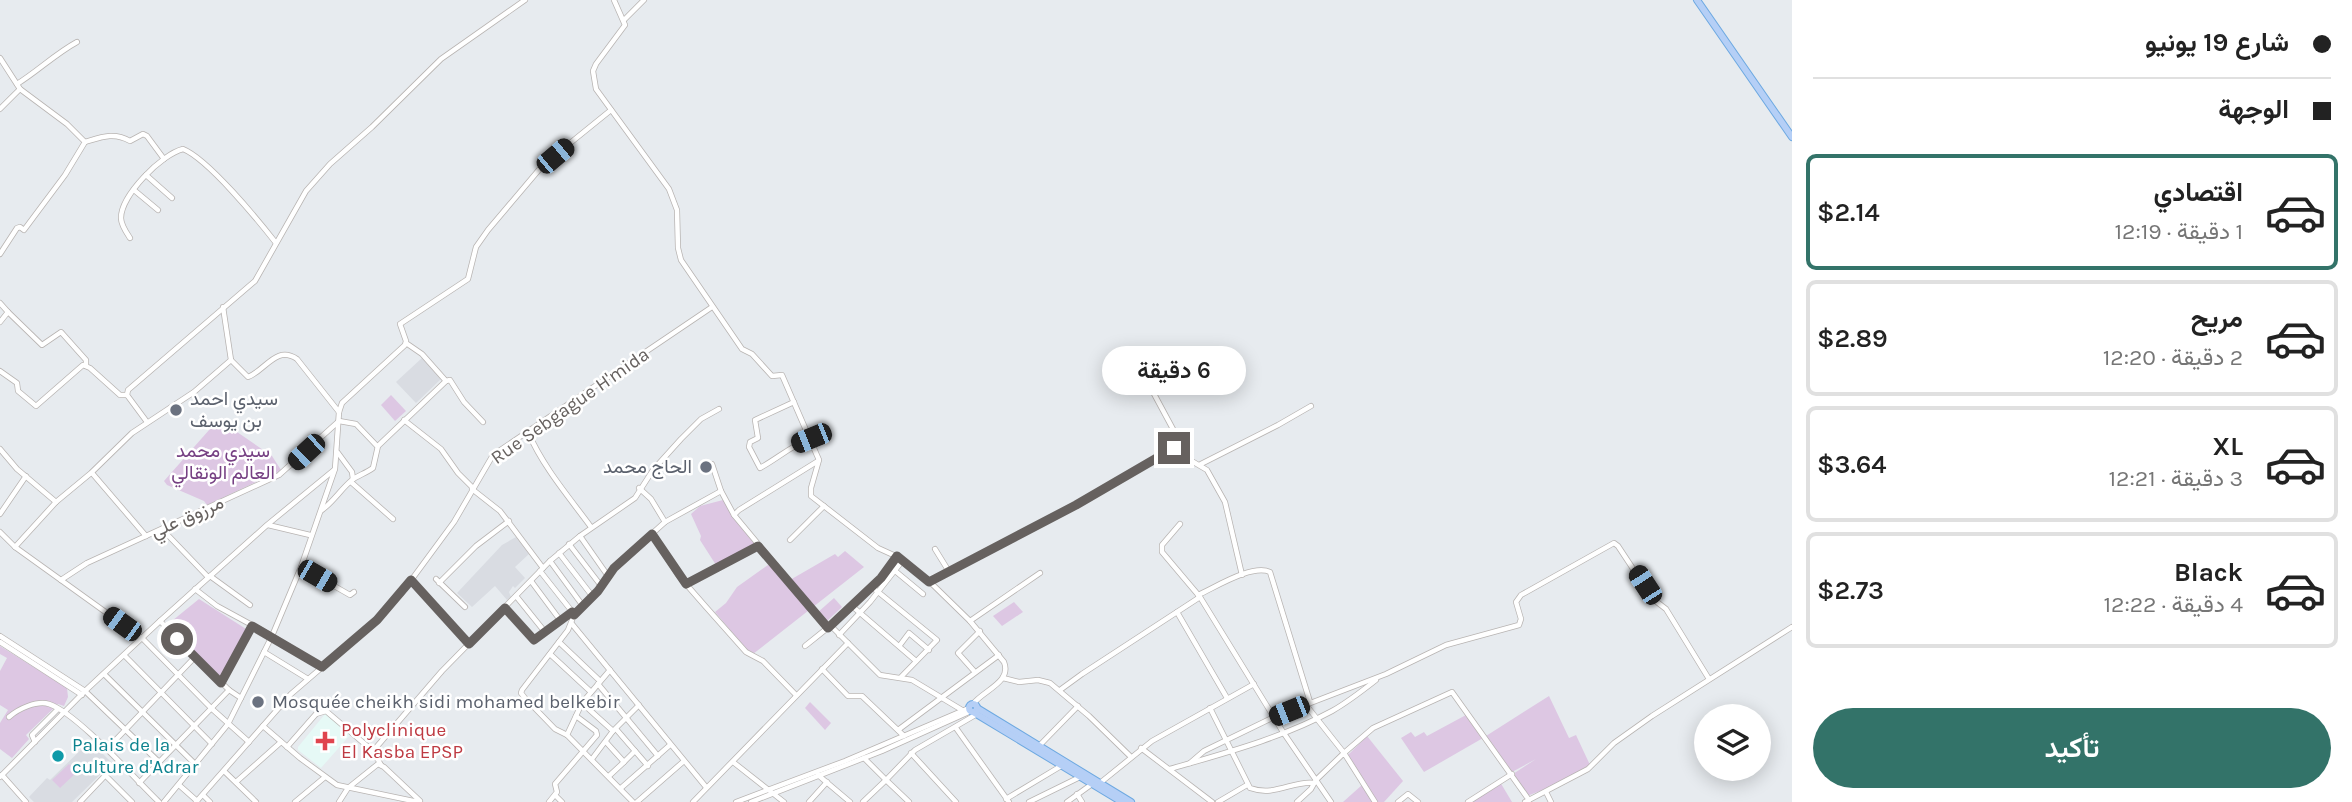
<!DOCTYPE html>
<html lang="ar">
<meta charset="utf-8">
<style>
:root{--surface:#fff;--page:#f6f6f6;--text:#222;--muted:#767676;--line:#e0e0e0;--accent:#337369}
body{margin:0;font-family:Karla,Vazirmatn,sans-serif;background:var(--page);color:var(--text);direction:rtl;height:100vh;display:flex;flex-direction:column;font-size:26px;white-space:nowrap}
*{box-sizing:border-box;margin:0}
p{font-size:23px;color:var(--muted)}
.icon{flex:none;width:38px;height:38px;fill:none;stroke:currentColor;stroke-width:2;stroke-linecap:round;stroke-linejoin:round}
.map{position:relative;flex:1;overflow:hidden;direction:ltr}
.details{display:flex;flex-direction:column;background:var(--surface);width:560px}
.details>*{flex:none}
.hud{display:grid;align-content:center;height:154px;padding:0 21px;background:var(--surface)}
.buttons{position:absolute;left:1694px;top:704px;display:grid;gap:14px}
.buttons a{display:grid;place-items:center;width:77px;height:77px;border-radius:50%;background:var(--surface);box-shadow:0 4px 18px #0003;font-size:35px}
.end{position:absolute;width:32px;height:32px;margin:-16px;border:9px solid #66615f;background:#fff;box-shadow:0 0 0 4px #fff}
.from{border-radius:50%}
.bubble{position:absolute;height:49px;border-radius:24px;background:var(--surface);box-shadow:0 4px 18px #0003;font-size:23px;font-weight:600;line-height:49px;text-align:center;direction:rtl}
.car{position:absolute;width:21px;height:42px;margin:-21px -10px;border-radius:9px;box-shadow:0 0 5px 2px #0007;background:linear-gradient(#222 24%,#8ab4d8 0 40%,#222 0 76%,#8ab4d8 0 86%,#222 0)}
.hud b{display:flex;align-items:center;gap:24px;height:66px;font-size:26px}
.hud b+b{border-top:2px solid var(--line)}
.hud i{width:18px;height:18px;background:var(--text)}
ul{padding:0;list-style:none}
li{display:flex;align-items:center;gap:21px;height:116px;margin:0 14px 10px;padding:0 7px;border:4px solid var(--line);border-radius:10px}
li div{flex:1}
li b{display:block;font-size:26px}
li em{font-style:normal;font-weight:600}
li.on{border-color:var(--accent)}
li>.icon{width:63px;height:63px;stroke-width:1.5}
.cta{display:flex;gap:14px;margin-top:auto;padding:14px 21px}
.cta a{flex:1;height:80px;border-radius:42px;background:var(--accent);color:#fff;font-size:28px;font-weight:600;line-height:80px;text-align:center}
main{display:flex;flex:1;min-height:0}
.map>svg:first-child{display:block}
.education{fill:#d9dce2}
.medical{fill:#e6f9f6}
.green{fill:#ddc7e3}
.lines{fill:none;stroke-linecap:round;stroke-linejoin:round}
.minor-casing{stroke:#b8b4b2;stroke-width:6}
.major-casing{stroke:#6ea9e1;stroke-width:8}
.minor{stroke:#fff;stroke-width:4.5}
.major{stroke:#b5cff6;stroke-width:6}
.route{stroke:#66615f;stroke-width:9}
.worship-dot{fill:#6b7280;stroke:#fff;stroke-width:2.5}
.health-dot{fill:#e0444e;stroke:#fff;stroke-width:2.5}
.culture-dot{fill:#0f9aa8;stroke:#fff;stroke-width:2.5}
.labels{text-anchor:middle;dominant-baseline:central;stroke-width:5;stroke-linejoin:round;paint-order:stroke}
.worship-label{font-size:19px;fill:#5b616d;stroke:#fff;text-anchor:start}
.street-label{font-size:19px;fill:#66615f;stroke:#fff}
.park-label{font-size:19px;fill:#764083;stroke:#fff}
.health-label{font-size:19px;fill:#be3a42;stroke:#fff;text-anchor:start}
.culture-label{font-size:19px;fill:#0d838f;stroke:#fff;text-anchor:start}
</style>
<main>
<section class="details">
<div class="hud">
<b><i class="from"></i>شارع 19 يونيو</b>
<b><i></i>الوجهة</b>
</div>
<ul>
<li class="on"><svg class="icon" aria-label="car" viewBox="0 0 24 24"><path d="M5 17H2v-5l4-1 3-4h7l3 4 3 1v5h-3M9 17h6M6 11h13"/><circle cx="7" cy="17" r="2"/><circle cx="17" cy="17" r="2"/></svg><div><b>اقتصادي</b><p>1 دقيقة · 12:19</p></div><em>$2.14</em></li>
<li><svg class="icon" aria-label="car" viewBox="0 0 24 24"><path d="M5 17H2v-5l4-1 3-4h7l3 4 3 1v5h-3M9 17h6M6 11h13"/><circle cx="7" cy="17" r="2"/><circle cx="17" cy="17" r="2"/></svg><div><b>مريح</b><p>2 دقيقة · 12:20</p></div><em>$2.89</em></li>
<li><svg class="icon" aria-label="car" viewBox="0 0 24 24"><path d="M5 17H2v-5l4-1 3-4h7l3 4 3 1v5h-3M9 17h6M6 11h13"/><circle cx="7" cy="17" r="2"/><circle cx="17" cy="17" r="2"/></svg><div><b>XL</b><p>3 دقيقة · 12:21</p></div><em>$3.64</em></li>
<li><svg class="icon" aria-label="car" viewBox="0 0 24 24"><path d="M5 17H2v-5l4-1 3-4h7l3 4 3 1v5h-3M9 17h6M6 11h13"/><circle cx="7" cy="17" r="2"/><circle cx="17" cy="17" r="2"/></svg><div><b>Black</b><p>4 دقيقة · 12:22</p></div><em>$2.73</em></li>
</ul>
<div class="cta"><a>تأكيد</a></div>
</section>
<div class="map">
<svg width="1792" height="802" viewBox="0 0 1792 802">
<rect width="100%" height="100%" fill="#e7ebef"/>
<!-- education -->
<g class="education">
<path d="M422 358 442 378 416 403 396 382Z"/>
<path d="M516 537 529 554 515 567 525 578 515 588 513 586 509 592 511 597 507 600 495 586 472 607 457 593 502 545Z"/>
<path d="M90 741 112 763 72 802H34L29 797 47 778 50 780Z"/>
</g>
<!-- medical -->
<path class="medical" d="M325 714H330L351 734 321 768 298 750V747Z"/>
<!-- green -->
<g class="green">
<path d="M391 395 406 411 395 421 381 405Z"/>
<path d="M217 421H221L272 456 281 470 274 474 272 471 259 478 260 480 207 505 204 501 167 485 164 481Z"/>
<path d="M723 500 755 545 716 565 700 540 701 536 691 514 700 506Z"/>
<path d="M845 551 864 567 753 654 748 651 715 612 726 603 737 587 768 565 775 567 790 580 835 554 838 557Z"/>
<path d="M834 598 842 607 826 622 817 613Z"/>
<path d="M199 599 246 629 221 677 167 625Z"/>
<path d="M1014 602 1023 612 1002 626 993 616Z"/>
<path d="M0 646 67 688 68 697 64 706 58 704 26 735 29 739 12 758 0 749V723L8 710 0 705V671L7 658 0 654Z"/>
<path d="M1549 696 1569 738 1576 735 1590 765 1563 782 1527 796 1513 774 1536 759 1512 772 1486 736Z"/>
<path d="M810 702 831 723 825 730 805 708Z"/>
<path d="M1466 715 1483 738 1424 772 1401 738 1411 732 1415 737 1424 732 1427 736Z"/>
<path d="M1367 736 1403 781 1384 802H1377L1347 756Z"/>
<path d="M69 764 77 772 60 788 52 780Z"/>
<path d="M1500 782 1512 802H1469Z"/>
<path d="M1362 785 1373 802H1343Z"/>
</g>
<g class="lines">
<defs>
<g id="minor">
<path d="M614 0 625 25 596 64 593 71 596 89 669 189 677 210 678 248 681 260 742 349 752 354 772 376 782 375 819 460 811 488V496L878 548 900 558 929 581 970 621 1004 662C1012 682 984 690 973 704"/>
<path d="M624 20 644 0"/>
<path d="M0 58 20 89 67 124 85 142 65 175 24 230 20 227 17 228 0 254"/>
<path d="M17 84C38 71 55 54 77 42"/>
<path d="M0 109 20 89"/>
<path d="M85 142C102 137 114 132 130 141L143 134 147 136 164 159"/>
<path d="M146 175 172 198"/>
<path d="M134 190 158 210"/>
<path d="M130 238C126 232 121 225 121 218 121 195 162 154 183 149 208 159 258 220 276 243"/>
<path d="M0 303 8 312 0 322"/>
<path d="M8 312 42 345 61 332 86 360V366"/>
<path d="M406 343 422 354 446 381 450 380 464 402 483 422"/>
<path d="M231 360 248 377C266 370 276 345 297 359L339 412"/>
<path d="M0 371 17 383 18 391 36 406 83 365 90 368 120 395H127"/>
<path d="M794 402 755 420 758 438 750 442 749 447 760 468C778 458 791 446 811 438"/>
<path d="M404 420 441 449 458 473 473 488"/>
<path d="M339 421 356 424 377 446"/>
<path d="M147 422 127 395 128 390 255 281 306 191 330 164 372 127 441 59 525 0"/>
<path d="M528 432C543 467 569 497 591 527"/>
<path d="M1181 444 1153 392 1223 358"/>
<path d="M0 449 17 469 56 502"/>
<path d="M338 453 352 472 353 479"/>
<path d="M712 464 721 491 734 515 828 628"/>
<path d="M1201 464 1278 425 1311 406"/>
<path d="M92 473 146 536"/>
<path d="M351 482 393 519"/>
<path d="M639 488 651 499 665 522"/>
<path d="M472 489 500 511 543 568"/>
<path d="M322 510C334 501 341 489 352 480 357 476 366 473 373 468L378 446 446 381"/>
<path d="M0 514 26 476"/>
<path d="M734 515 739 510 818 461"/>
<path d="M1180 524 1162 545V552L1200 597 1283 732 1331 802"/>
<path d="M268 525 310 535"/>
<path d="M162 529 208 577"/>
<path d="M0 532 15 547 143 639 211 708 249 742"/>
<path d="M652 534 678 575 706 607 746 652 763 661 796 695"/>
<path d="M580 536 608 576"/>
<path d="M790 540 824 506"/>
<path d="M569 544 602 587"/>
<path d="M15 547 56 502 91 473 132 433 194 392 231 360 223 307"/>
<path d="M935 549 948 570"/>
<path d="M559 553 593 597"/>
<path d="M550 561 583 606"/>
<path d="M301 567 350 595 354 592"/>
<path d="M894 570 923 594"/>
<path d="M540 571 574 614"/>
<path d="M210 576 250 605"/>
<path d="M436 579 465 607"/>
<path d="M61 580 87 563 279 475 339 421"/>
<path d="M411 580 469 644"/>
<path d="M531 581 560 620"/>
<path d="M929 581 1060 514 1181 444 1190 460 1207 470 1225 502 1242 575"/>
<path d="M439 583 476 546 509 521"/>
<path d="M686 584 758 546"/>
<path d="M872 587 937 640 901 677"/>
<path d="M195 589 217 606 272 636 322 667"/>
<path d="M1198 595C1216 587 1252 564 1270 572L1310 702"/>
<path d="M516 596 545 632"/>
<path d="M852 606 916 661"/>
<path d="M505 608 534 640 572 612"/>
<path d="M1177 612 1227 698"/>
<path d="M160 621 229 690 241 698"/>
<path d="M970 621 1040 573"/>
<path d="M572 624 706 787"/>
<path d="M831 626 880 675 912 680 962 710"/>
<path d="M839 635 870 602 903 560"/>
<path d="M0 636 85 691 159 762"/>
<path d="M0 642 82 695"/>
<path d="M559 642 600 681"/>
<path d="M900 645 909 633 929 650"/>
<path d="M805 646C834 623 879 588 897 557"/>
<path d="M264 652 308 679"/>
<path d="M550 654 591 692"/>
<path d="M124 655 212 744"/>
<path d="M822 669 848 696H862L904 736"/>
<path d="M610 670 582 703 567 735 633 802"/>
<path d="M974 671 958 653 980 631"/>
<path d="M104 674 196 765"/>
<path d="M1003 678 1019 682 1038 680 1050 683 1089 716 1130 756"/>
<path d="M221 683 252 626"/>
<path d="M598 684 658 756"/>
<path d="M1060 690 1082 674 1200 597"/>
<path d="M582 703 613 731"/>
<path d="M1306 705 1344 753 1373 728 1452 692 1529 800"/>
<path d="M1210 708 1250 788C1275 797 1294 780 1314 783"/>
<path d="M9 717C18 709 37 700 49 704 77 713 135 779 159 802"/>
<path d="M263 726 300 758 337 785 418 802"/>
<path d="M956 728 1009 802"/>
<path d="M616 729 648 766"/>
<path d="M898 730 999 655"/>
<path d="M567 735 555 729 525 698 521 693 522 690 568 630 574 615 598 591 614 568 665 522 721 491"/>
<path d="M35 742 32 735 58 709"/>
<path d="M606 742 624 762 635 751"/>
<path d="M1040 745 1078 706"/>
<path d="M287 747 316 714 326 711 373 751 381 765"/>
<path d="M1141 748 1212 802"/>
<path d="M106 750 195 657"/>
<path d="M373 751 442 671 550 561 580 536 635 498 653 470 681 439 701 419 719 409"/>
<path d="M911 753 956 802"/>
<path d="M592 759 613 731 639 705"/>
<path d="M733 762 784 802"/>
<path d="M1190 763 1204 751 1274 717 1386 674 1446 645 1519 625 1521 619 1516 602 1521 595 1614 543 1618 546 1653 599 1666 609 1709 679"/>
<path d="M1170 769C1225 753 1282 738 1332 711 1348 702 1362 691 1376 680"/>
<path d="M224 771 256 802"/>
<path d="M2 775 26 802"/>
<path d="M818 775 850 802"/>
<path d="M106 776 132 802"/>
<path d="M609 776 624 762"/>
<path d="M0 777 85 691 160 621 267 525 334 470"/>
<path d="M236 782 281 742"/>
<path d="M139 783 229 690"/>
<path d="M1100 783 1152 741 1254 684"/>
<path d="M179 785 197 801"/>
<path d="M621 788 670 745"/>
<path d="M1546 792 1551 802"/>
<path d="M1077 794 1082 802"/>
<path d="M203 795 210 802"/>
<path d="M556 796 562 802"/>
<path d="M1006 799 1061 766"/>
<path d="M80 802 118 762"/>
<path d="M164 802 228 724 272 636 301 567 335 469 339 412 342 403 405 345 406 341 400 324 468 279 476 247 488 230 543 165 611 110"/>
<path d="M196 802 291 694 377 620 401 594 454 522 493 455 712 307"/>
<path d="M295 802 325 777"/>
<path d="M339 802 348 788 378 764 384 767 420 801"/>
<path d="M549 802 557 792 555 784 597 735 596 731 576 716"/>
<path d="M637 802 684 761"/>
<path d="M693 802 848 643"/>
<path d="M736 802 845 761 969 708"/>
<path d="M751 802 882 751 971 711"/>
<path d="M809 802 827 782"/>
<path d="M863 802 886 780 864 758"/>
<path d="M909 802 886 780 915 750 977 714"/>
<path d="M1029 802 1080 777"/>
<path d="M1067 802 1092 784"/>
<path d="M1218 802 1247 785"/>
<path d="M1297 802 1311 789 1316 780 1344 753 1375 802"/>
<path d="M1398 802 1408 794 1418 802"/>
<path d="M1468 802 1512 774"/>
<path d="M1525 802 1588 769 1614 743 1652 716 1792 627"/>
</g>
<g id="major">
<path d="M1697 0 1792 137"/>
<circle cx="973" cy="708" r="4"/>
<path d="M977 708 1131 802"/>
<path d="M973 712 1122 802"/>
</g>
</defs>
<!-- minor casing -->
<use href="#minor" class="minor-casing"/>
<!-- major casing -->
<use href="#major" class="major-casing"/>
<!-- minor -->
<use href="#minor" class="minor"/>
<!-- major -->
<use href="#major" class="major"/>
</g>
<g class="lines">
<!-- route -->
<path class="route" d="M177 639 221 683 252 626 322 667 377 620 411 580 469 644 505 608 534 640 572 612 574 615 598 591 614 568 652 534 686 584 758 546 828 628 881 578 897 556 929 582 1076 505 1174 448"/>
</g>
<!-- markers -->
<g class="worship-dot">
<circle cx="176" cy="410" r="7"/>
<circle cx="706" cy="467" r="7"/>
<circle cx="258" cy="702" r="7"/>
</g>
<path class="health-dot" d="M321.5 730.5h7v7h7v7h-7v7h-7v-7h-7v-7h7z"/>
<circle class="culture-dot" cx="58" cy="756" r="7"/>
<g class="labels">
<!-- worship labels -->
<g class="worship-label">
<text x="190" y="399">سيدي احمد<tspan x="190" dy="22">بن يوسف</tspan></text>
<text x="692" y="467" text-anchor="end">الحاج محمد</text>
<text x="272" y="702">Mosquée cheikh sidi mohamed belkebir</text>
</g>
<!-- street labels -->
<g class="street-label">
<text transform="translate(570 406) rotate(-35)">Rue Sebgague H'mida</text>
<text transform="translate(187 517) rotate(-24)">مرزوق علي</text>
</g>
<!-- park labels -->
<g class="park-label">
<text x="223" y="451">سيدي محمد<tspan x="223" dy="22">العالم الونقالي</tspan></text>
</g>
<!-- health labels -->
<g class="health-label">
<text x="341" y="730">Polyclinique<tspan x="341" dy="22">El Kasba EPSP</tspan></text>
</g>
<!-- culture labels -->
<g class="culture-label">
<text x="72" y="745">Palais de la<tspan x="72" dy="22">culture d'Adrar</tspan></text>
</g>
</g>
</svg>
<div class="buttons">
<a><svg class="icon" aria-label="layers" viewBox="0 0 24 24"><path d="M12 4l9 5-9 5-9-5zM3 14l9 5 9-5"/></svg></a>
</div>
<i class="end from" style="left:177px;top:639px"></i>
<i class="end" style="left:1174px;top:448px"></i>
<div class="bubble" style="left:1102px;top:346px;width:144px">6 دقيقة</div>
<i class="car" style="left:555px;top:156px;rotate:50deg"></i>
<i class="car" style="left:811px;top:438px;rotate:248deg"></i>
<i class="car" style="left:306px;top:452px;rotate:227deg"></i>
<i class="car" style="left:317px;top:576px;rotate:120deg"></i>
<i class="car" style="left:1645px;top:585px;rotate:327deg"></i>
<i class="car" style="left:122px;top:624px;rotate:306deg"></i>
<i class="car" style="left:1289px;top:711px;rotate:248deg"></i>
</div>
</main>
